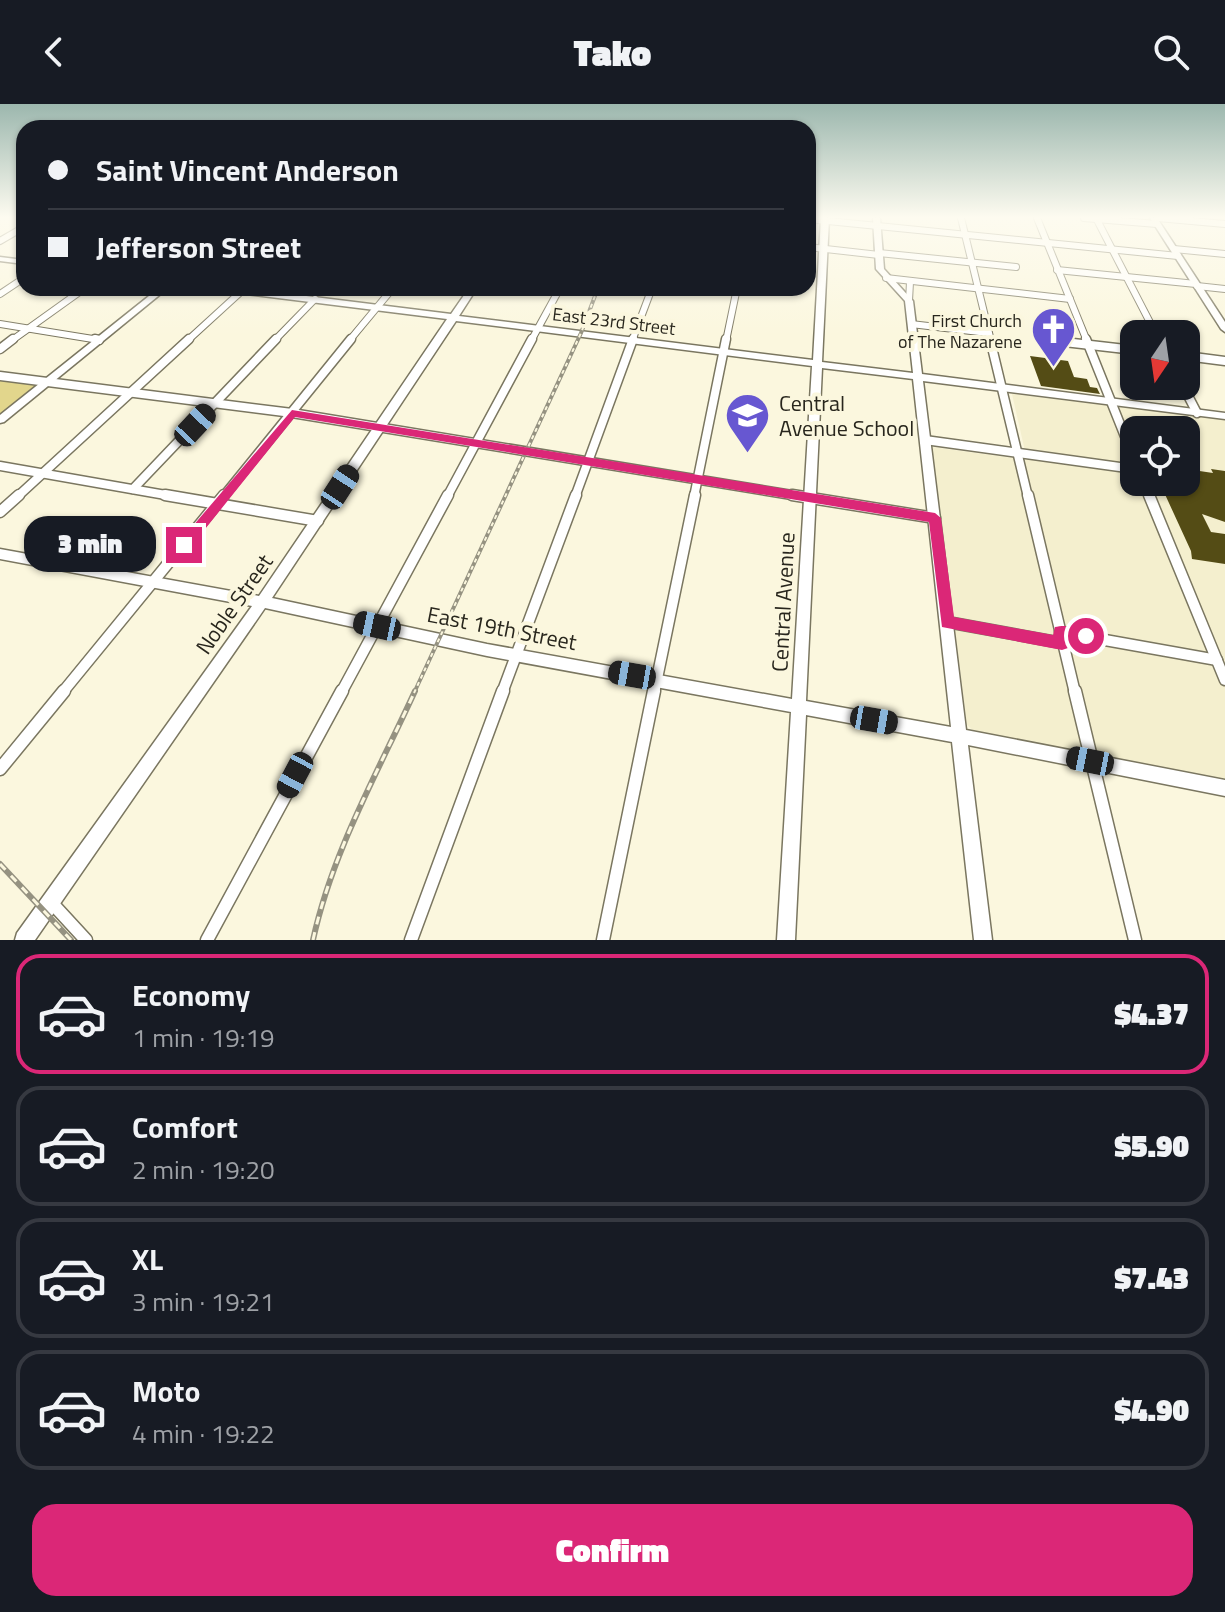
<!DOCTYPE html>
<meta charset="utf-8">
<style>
:root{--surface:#171b24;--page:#20242c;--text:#f1f3f6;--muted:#9ea1a6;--line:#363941;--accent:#db2777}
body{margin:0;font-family:"Titillium Web",sans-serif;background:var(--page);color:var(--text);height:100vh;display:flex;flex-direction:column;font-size:30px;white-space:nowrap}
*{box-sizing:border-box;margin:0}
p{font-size:26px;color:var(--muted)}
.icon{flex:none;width:44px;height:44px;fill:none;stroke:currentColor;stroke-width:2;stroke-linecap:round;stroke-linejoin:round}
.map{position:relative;height:836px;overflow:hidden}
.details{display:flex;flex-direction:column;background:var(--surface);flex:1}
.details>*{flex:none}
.banner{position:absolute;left:16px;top:16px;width:800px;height:176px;border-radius:24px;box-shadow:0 2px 6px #0004;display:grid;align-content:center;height:176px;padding:0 32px;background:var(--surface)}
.needle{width:52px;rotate:193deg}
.fabs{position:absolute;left:1120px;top:216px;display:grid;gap:16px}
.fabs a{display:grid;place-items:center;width:80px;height:80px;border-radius:16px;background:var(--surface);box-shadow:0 2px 6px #0004;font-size:40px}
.end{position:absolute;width:36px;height:36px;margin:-18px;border:10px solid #db2777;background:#fff;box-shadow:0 0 0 4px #fff}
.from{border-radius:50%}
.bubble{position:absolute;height:56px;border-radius:24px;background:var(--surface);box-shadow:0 2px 6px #0004;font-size:26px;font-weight:800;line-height:56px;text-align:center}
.car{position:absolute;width:24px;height:48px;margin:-24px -12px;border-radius:10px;box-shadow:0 0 6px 2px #0007;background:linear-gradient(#222 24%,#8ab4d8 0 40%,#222 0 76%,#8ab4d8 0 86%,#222 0)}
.banner b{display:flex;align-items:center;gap:28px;height:76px;font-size:30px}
.banner b+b{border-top:2px solid var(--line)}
.banner i{width:20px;height:20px;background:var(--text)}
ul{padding:14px 0 0;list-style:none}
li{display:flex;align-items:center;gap:24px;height:120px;margin:0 16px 12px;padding:0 16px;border:4px solid var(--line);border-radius:24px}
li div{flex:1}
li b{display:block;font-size:30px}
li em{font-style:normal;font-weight:800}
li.active{border-color:var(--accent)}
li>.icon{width:72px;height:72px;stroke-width:1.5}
.button{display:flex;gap:16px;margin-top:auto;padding:16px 32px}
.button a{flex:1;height:92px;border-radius:24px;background:var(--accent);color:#fff;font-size:32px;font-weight:800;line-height:92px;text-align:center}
header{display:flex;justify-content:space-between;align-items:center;height:104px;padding:0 32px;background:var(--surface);font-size:36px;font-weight:800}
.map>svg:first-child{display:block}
.built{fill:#f4efce;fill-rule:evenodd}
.green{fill:#e2d68c}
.building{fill:#544c15}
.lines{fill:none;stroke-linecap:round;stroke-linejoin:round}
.street-far3-casing{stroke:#7a7660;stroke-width:8}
.street-far2-casing{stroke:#7a7660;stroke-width:11}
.street-far1-casing{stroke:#7a7660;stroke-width:13}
.street-casing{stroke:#7a7660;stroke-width:15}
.secondary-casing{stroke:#7a7660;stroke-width:3}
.street-far3{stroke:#fff;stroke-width:6}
.street-far2{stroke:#fff;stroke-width:8}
.street-far1{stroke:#fff;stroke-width:10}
.street{stroke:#fff;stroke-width:12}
.secondary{fill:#fff;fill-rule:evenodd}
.rail-far1-casing{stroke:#959281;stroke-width:4}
.rail-casing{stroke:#959281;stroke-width:6}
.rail-far1{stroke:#fbf7de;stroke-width:2;stroke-dasharray:4;stroke-linecap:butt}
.rail{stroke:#fbf7de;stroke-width:3;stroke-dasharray:8;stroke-linecap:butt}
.route{fill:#db2777}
.labels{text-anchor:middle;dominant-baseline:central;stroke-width:8;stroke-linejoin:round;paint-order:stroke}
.far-poi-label{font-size:18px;fill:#28261d;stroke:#fbf7de;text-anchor:end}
.far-street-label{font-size:18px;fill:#28261d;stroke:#fbf7de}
.poi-label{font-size:22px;fill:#28261d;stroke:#fbf7de;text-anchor:start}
.street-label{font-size:22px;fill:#28261d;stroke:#fbf7de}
</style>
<header><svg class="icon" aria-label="back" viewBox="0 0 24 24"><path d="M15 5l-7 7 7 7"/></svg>Tako<svg class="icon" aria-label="search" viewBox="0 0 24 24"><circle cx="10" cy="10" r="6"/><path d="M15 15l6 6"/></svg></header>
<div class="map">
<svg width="1225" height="836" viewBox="0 0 1225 836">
<rect width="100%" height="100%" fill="#fbf7de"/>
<!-- built -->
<path class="built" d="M1012 290 1225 315V675L974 627 967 621 932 343 1027 356ZM1134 326H1186V378H1134Z"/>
<!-- green -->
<path class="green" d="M0 276 37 281 0 311Z"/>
<!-- building -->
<g class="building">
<path d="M1030 252 1068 257 1074 273 1087 275 1090 283 1097 284 1100 290 1041 282Z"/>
<path d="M1186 365 1213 369 1211 365 1225 367V418L1202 410 1211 428 1225 430V460L1192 455 1191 447 1163 386 1164 378H1186Z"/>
</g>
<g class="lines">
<defs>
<g id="street-far3">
<path d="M961 114 991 237"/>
<path d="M1037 114 1087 237"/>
<path d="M1084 114 1157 120"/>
<path d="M1096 114 1156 230"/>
<path d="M1158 114 1225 120"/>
<path d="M808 115 1178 152"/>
<path d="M0 137 24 123"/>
<path d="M808 143 879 151"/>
<path d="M1174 145 1225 150"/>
<path d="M879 149 1016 163"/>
<path d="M1057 166 1196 180"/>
<path d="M886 174 1070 195"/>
<path d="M1197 182 1225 185"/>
<path d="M0 190 24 174"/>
<path d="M909 197 910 178"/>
<path d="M0 220 99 236"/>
<path d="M911 220 988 229"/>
<path d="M1047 236 1059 237"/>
<path d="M11 237 85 184"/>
<path d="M187 237 245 184"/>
<path d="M274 237 315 195"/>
<path d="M349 237 393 184"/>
<path d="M531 237 560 184"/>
<path d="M632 237 652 184"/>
<path d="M726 237 737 184"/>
</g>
<g id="street-far2">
<path d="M95 235 99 236"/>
<path d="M990 235 1028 393"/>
<path d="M1086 235 1134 355"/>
<path d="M1047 236 1134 246"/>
<path d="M0 245 13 235"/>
<path d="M1186 252 1225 257"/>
<path d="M0 272 292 309 804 393"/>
<path d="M1183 282 1197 309"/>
<path d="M925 336 1134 365"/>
<path d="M0 362 177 393"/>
<path d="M1144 378 1150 393"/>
<path d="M133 385 276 235"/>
<path d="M17 393 189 235"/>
<path d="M223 393 351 235"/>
<path d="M447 393 532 235"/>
<path d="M575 393 633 235"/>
<path d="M694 393 726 235"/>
</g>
<g id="street-far1">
<path d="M165 391 318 417"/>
<path d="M792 391 935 414"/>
<path d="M1028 391 1075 589"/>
<path d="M1149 391 1225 576"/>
<path d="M0 408 19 391"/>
<path d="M947 518 1062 539"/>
<path d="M1060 528 1217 556"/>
<path d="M62 589 224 391"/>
<path d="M341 589 448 391"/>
<path d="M502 589 576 391"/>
<path d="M654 589 695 391"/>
</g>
<g id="street">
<path d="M1075 587 1135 836"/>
<path d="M0 665 64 587"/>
<path d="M51 798 86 836"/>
<path d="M207 836 342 587"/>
<path d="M411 836 503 587"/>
<path d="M603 836 654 587"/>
</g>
<g id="secondary">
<path d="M821 114H829L822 258 913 269 905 197 876 165 873 114H880L884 165 913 197 922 270 1225 309V315L923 277 966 626 1225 676V692L968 641 992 836H974L952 638 806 611 795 836H777L791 608 487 552 265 504 35 836H15L17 829 252 502 0 455V445L259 492 447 215 222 187 218 184H242L451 210 469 184H477L459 212 813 256ZM456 217 812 262 792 595 487 540 272 494ZM822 264 913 275 951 623 806 597Z"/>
<path d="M1150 114H1157L1225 218V228L1221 225Z"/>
<path d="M0 153 24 156V160L0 157Z"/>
<path d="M159 184H168L4 318 0 319V311Z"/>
</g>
</defs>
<!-- street-far3 casing -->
<use href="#street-far3" class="street-far3-casing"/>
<!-- street-far2 casing -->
<use href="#street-far2" class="street-far2-casing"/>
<!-- street-far1 casing -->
<use href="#street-far1" class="street-far1-casing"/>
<!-- street casing -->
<use href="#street" class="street-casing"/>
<!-- secondary casing -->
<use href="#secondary" class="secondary-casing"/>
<!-- street-far3 -->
<use href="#street-far3" class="street-far3"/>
<!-- street-far2 -->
<use href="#street-far2" class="street-far2"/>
<!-- street-far1 -->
<use href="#street-far1" class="street-far1"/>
<!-- street -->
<use href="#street" class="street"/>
<!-- secondary -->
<use href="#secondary" class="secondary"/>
<defs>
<path id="rail-far1" d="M414 589 581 229 598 184"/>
<g id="rail">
<path d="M0 760 71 836"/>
<path d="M313 836C332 748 378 668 415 587"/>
</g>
</defs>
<!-- rail-far1 casing -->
<use href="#rail-far1" class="rail-far1-casing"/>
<!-- rail casing -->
<use href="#rail" class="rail-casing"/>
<!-- rail-far1 -->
<use href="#rail-far1" class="rail-far1"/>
<!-- rail -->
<use href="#rail" class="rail"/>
</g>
<!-- sky -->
<linearGradient id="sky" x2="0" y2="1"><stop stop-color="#9cb7ae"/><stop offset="0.49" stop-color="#fdfbf0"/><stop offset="1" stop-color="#fdfbf0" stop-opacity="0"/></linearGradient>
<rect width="1225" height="231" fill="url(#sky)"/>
<!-- route -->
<path class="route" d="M292 306 935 409 941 414 954 513 1053 531 1055 523C1065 520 1088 523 1094 532L1086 539 1069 536 1068 544 1062 546 942 523 929 418 295 313 189 445H180V437Z"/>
<!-- icons -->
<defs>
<symbol id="church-pin" viewBox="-11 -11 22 30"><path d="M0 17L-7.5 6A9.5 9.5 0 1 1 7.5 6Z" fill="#6757d1" stroke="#fbf7de"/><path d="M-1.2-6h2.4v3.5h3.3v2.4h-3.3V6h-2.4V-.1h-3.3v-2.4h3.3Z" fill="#fff"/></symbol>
<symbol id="school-pin" viewBox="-11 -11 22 30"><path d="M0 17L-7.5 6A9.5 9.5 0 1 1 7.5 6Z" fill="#6757d1" stroke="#fbf7de"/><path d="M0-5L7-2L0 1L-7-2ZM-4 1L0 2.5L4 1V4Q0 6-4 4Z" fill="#fff"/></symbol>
</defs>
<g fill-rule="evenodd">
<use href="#church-pin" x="1028" y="200" width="51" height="69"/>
<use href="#school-pin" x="722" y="286" width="51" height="69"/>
</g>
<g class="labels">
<!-- far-poi labels -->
<g class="far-poi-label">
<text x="1022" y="216">First Church<tspan x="1022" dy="21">of The Nazarene</tspan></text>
</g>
<!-- far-street labels -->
<g class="far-street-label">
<text transform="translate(614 217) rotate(7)">East 23rd Street</text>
</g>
<!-- poi labels -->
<g class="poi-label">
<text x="779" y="299">Central<tspan x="779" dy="25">Avenue School</tspan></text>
</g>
<!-- street labels -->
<g class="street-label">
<text transform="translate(783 498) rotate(-87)">Central Avenue</text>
<text transform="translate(234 500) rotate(-55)">Noble Street</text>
<text transform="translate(502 524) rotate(11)">East 19th Street</text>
</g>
</g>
</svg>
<div class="fabs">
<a><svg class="needle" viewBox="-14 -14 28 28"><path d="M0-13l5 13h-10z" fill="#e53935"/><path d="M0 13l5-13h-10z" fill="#9ea1a6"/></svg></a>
<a><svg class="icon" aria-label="locate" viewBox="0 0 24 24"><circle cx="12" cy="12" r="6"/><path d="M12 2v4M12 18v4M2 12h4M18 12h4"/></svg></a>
</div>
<i class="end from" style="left:1086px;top:532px"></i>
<i class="end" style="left:184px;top:441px"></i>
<div class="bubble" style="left:24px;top:412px;width:132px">3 min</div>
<i class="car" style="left:195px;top:321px;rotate:43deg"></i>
<i class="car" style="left:340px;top:383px;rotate:33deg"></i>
<i class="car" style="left:377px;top:522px;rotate:282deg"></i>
<i class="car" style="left:632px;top:571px;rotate:280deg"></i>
<i class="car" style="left:874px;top:616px;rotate:100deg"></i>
<i class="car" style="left:1090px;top:657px;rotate:281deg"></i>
<i class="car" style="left:295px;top:671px;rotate:208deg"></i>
<div class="banner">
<b><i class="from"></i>Saint Vincent Anderson</b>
<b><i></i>Jefferson Street</b>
</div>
</div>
<section class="details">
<ul>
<li class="active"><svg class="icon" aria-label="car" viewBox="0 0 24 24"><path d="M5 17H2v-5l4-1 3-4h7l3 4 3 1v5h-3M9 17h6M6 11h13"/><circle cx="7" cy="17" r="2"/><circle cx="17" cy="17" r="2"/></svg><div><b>Economy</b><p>1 min · 19:19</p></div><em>$4.37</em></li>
<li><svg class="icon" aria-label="car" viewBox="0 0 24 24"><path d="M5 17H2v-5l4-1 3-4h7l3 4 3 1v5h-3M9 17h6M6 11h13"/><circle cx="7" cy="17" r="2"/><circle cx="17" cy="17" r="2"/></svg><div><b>Comfort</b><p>2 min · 19:20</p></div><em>$5.90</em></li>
<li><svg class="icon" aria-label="car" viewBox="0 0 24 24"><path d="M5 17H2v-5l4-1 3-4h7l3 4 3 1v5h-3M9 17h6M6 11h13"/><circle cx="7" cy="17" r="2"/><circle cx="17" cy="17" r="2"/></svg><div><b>XL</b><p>3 min · 19:21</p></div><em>$7.43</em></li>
<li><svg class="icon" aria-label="car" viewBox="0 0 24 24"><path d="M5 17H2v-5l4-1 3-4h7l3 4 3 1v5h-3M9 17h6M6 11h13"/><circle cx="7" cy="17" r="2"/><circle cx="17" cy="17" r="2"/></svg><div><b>Moto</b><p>4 min · 19:22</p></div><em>$4.90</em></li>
</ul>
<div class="button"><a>Confirm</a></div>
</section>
